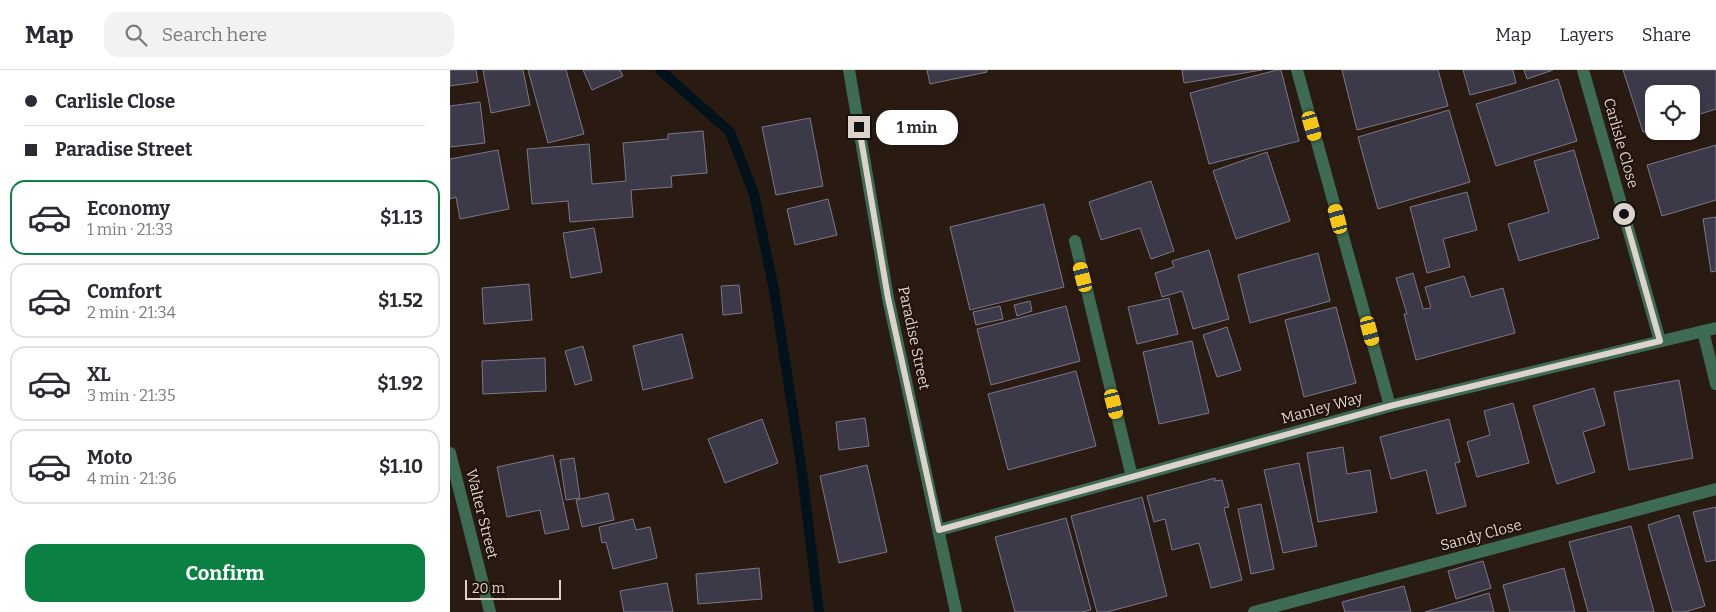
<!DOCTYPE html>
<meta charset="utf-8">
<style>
:root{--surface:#fff;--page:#f2f2f3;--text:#2b2b33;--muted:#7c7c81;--line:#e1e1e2;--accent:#0b8043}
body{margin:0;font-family:Bitter,serif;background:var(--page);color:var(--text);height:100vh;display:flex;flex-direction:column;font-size:19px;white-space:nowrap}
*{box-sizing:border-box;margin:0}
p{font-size:16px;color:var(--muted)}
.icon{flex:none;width:28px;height:28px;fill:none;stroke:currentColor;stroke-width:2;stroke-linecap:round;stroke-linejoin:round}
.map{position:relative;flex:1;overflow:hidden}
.drawer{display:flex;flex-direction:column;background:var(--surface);width:450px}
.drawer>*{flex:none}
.banner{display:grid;align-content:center;height:110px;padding:0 25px;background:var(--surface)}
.fabs{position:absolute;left:1195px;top:15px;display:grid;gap:10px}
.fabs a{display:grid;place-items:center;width:55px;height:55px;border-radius:10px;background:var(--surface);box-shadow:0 2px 8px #0003;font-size:25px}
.scale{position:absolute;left:15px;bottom:12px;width:96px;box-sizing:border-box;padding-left:5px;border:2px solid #ddd3cd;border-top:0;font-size:14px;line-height:18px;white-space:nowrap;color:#ddd3cd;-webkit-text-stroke:4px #201209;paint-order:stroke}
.end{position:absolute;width:22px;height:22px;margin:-11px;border:6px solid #ddd3cd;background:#111;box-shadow:0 0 0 2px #111}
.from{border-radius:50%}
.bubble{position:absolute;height:35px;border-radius:15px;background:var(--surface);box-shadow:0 2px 8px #0003;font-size:16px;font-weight:700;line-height:35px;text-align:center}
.car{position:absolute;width:15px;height:30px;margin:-15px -8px;border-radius:6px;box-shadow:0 0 4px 1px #0007;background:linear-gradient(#f5c518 24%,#345 0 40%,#f5c518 0 76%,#345 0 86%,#f5c518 0)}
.banner b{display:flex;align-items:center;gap:18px;height:48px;font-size:19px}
.banner b+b{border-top:1px solid var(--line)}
.banner i{width:12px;height:12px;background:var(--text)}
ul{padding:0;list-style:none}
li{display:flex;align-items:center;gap:15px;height:75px;margin:0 10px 8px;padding:0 15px;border:2px solid var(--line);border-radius:15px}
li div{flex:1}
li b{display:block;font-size:19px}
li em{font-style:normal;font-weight:700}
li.current{border-color:var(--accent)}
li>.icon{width:45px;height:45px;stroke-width:1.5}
.action{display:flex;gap:10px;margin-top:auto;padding:10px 25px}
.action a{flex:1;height:58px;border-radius:15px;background:var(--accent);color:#fff;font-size:20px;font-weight:700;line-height:58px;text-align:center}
header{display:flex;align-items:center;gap:30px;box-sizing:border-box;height:70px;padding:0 25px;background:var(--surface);border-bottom:1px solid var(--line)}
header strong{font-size:24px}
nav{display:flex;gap:28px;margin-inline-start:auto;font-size:18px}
.search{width:350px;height:45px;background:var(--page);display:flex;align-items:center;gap:12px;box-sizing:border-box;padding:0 18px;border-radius:15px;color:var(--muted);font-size:19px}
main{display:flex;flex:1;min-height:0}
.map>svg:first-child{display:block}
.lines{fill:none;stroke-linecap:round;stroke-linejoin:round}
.stream{stroke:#01121a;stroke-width:10}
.building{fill:#3c3949;stroke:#7b7789}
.minor{stroke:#3e6b54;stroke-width:12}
.route{stroke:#ddd3cd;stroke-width:6}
.labels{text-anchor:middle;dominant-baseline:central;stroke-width:4;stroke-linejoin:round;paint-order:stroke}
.street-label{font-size:15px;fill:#ddd3cd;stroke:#201209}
</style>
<header>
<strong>Map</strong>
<div class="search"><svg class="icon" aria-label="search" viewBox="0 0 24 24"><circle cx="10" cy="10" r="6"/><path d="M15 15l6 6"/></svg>Search here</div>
<nav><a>Map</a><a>Layers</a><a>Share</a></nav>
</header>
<main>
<section class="drawer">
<div class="banner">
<b><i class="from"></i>Carlisle Close</b>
<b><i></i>Paradise Street</b>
</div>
<ul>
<li class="current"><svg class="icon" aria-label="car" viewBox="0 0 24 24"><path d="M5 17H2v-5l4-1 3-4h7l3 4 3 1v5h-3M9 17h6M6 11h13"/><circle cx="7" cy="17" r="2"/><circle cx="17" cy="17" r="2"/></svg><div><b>Economy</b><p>1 min · 21:33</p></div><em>$1.13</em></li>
<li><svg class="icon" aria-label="car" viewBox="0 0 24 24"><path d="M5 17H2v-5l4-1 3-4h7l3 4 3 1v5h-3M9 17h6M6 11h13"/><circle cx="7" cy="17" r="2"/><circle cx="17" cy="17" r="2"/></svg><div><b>Comfort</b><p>2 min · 21:34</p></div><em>$1.52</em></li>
<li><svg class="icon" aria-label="car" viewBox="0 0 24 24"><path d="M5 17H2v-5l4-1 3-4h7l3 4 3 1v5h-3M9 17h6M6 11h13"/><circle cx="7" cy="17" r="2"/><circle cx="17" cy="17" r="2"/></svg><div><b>XL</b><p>3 min · 21:35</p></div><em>$1.92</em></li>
<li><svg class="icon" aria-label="car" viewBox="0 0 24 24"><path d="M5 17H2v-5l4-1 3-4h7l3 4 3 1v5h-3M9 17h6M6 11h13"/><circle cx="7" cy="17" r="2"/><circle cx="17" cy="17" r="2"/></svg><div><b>Moto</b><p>4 min · 21:36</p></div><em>$1.10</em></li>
</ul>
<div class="action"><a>Confirm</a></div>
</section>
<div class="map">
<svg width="1266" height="542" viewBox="0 0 1266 542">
<rect width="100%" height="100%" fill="#2a1b12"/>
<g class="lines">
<!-- stream -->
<path class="stream" d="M210 0 280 62 304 124 324 220 351 394 369 542"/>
</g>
<!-- building -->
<g class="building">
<path d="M0 0H26L28 12 0 16Z"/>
<path d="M33 0H73L80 35 41 43Z"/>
<path d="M78 0H116L134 64 98 73Z"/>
<path d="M133 0H170L173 6 142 20Z"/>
<path d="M477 0H537V2L480 14Z"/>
<path d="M732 0H812L734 13Z"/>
<path d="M827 0H831L849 71 759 94 740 23Z"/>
<path d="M892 0H988L998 36 907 60Z"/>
<path d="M1013 0H1063L1066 13 1020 25Z"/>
<path d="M1074 0H1103L1077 9Z"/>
<path d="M1173 0H1266V39L1241 47V24H1204V59L1193 62Z"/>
<path d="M1108 9 1127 71 1046 96 1026 34Z"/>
<path d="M30 32 35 73 0 77V36Z"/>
<path d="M999 40 1020 112 928 139 908 67Z"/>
<path d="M360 48 373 116 326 125 312 57Z"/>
<path d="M253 61 257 103 221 106 222 117 181 120 183 147 120 152 118 131 82 134 77 79 139 74 142 114 176 111 173 73 218 69V64Z"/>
<path d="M1266 75V130L1212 146 1197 95Z"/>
<path d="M48 80 59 139 10 149 6 127 0 129V89Z"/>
<path d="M1124 80 1149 168 1069 191 1058 154 1099 142 1084 91Z"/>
<path d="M817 82 840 151 786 169 763 101Z"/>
<path d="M701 111 724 181 701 189 690 158 651 170 639 132Z"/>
<path d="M1017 122 1027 160 993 169 1000 197 977 203 960 137Z"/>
<path d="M378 129 387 165 345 175 337 139Z"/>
<path d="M594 134 614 217 520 240 500 157Z"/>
<path d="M1266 147V201L1261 202 1253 149Z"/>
<path d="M144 158 152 202 121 208 113 163Z"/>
<path d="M759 180 779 249 743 259 732 221 712 227 705 203 724 197 722 191Z"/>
<path d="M868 183 880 231 800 253 788 205Z"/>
<path d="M963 203 973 239 981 238 975 217 1014 206 1021 227 1053 218 1065 263 966 290 954 244H957L946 208Z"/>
<path d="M79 214 82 250 34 254 32 218Z"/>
<path d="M289 215 292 243 273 245 271 216Z"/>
<path d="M719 228 728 264 687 274 678 237Z"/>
<path d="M580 231 582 241 567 246 564 235Z"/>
<path d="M550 236 553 249 526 255 523 242Z"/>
<path d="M616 236 630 291 541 315 527 259Z"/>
<path d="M886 237 906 313 854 327 835 250Z"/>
<path d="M777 257 791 300 767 307 753 265Z"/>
<path d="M232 264 243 308 193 320 183 276Z"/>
<path d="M742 271 759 343 709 354 693 282Z"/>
<path d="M133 276 142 310 125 315 115 281Z"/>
<path d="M95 288 96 321 33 324 32 291Z"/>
<path d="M626 301 646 376 558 400 538 324Z"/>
<path d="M1229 310 1243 388 1179 400 1164 322Z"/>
<path d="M1144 318 1155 355 1133 362 1145 402 1107 414 1083 336Z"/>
<path d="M1063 333 1079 393 1027 407 1017 372 1040 365 1034 341Z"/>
<path d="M415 348 419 376 389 380 386 352Z"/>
<path d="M312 349 328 393 275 413 258 369Z"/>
<path d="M999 349 1010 392 1005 393 1016 436 987 444 976 400 941 409 930 367Z"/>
<path d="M893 377 897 404 920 400 927 442 868 452 857 383Z"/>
<path d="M103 385 119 459 95 464 90 440 57 447 47 397Z"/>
<path d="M124 388 130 428 116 430 110 390Z"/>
<path d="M849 393 867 476 833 483 814 400Z"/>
<path d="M417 395 437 482 389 493 370 406Z"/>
<path d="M765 408V411L772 410 779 437 774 438 792 510 761 518 749 473 722 480 715 449 704 452 697 426Z"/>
<path d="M158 423 164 450 132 457 126 430Z"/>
<path d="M692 427 717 526 657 542H647L621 446Z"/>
<path d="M811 434 824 499 801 504 788 439Z"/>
<path d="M1266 437V490L1256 492 1243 442Z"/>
<path d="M1229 445 1255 536 1235 542H1223L1198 455Z"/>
<path d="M616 448 641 540 632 542H565L545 467Z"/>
<path d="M183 449 186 460 200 457 207 488 163 499 156 472 152 473 149 457Z"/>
<path d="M1181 456 1204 542H1138L1119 472Z"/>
<path d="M1033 491 1041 518 1006 529 998 501Z"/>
<path d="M309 498 312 529 248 534 246 504Z"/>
<path d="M1114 498 1125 542H1060L1053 515Z"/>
<path d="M217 513 223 542H174L170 521Z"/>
<path d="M954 516 961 542H895L892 532Z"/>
<path d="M1039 523 1044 542H975Z"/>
</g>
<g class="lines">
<!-- minor -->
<g class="minor">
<path d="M399 0 438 228 506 542"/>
<path d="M847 0 940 336"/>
<path d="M1133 0 1210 271"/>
<path d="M625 171 682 407"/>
<path d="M1253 261 1266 314"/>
<path d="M0 383 40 542"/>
<path d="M489 460 940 336 1266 258"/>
<path d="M804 542 1266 419"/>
</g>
</g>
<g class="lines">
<!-- route -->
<path class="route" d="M409 57 438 228 489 460 940 336 1210 271 1174 144"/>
</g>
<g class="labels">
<!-- street labels -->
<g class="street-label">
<text transform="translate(1171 73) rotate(74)">Carlisle Close</text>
<text transform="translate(464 268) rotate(78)">Paradise Street</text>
<text transform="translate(872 338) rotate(-15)">Manley Way</text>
<text transform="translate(32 444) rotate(76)">Walter Street</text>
<text transform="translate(1031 465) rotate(-15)">Sandy Close</text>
</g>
</g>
</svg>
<div class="fabs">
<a><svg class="icon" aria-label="locate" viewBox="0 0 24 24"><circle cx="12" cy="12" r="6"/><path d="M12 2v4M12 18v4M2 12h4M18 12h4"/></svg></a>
</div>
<div class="scale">20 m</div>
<i class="end from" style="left:1174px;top:144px"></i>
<i class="end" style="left:409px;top:57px"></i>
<div class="bubble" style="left:426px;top:40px;width:82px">1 min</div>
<i class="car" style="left:862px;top:56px;rotate:164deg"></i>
<i class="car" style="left:888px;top:149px;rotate:345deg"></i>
<i class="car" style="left:633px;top:207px;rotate:346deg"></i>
<i class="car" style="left:920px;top:261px;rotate:165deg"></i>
<i class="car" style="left:664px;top:334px;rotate:166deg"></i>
</div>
</main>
